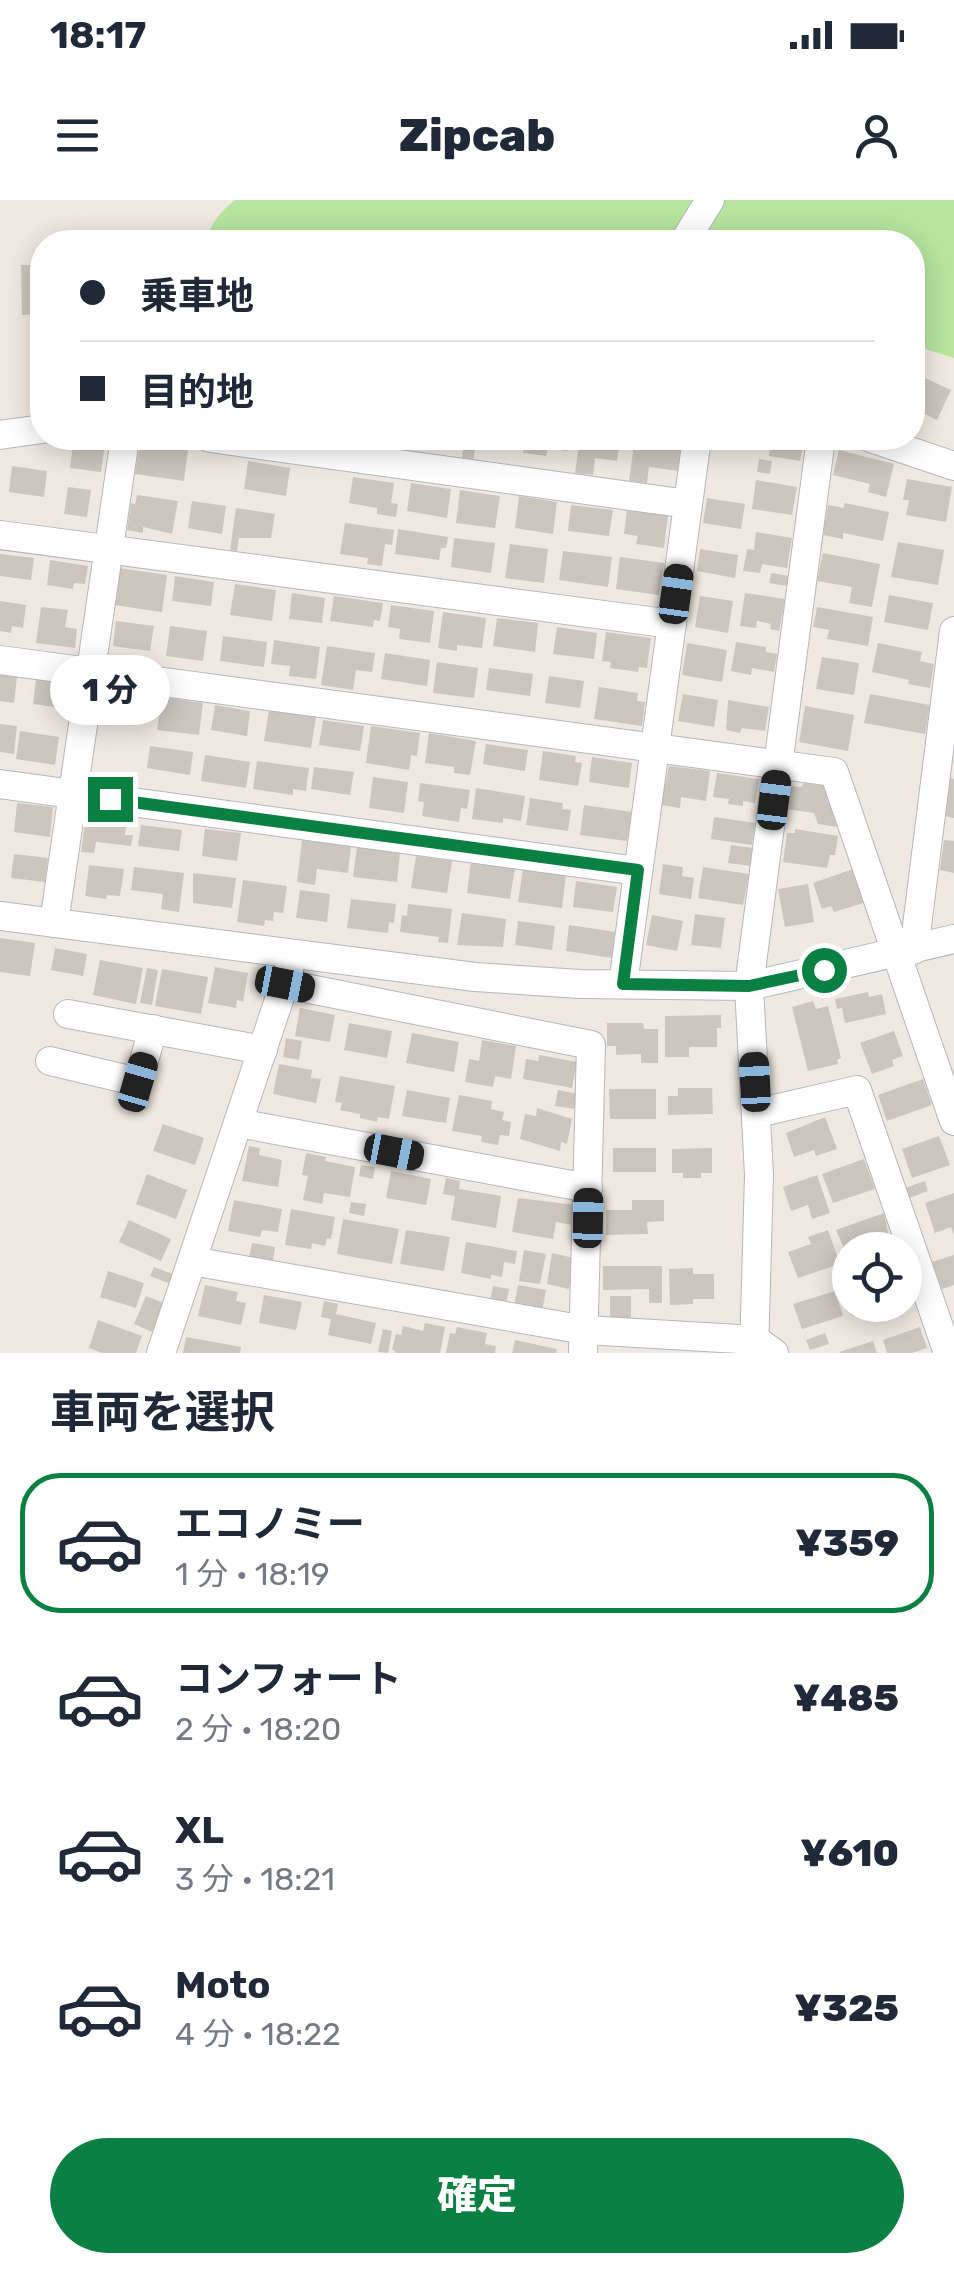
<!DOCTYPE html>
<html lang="ja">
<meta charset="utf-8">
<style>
:root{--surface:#fff;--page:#f6f6f7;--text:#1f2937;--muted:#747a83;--line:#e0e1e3;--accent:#0b8043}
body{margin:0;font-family:Rubik,"Noto Sans JP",sans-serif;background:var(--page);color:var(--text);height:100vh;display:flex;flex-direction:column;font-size:38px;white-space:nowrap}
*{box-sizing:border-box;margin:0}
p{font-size:32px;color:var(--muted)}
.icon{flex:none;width:55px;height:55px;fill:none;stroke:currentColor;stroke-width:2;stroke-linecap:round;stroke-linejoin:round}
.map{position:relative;height:1153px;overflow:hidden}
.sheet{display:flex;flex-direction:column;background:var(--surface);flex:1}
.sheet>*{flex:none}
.top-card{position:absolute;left:30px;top:30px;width:895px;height:220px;border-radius:40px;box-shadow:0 5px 25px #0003;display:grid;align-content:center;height:220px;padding:0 50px;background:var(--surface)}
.fabs{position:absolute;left:832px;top:1032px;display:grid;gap:20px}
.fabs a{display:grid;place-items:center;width:90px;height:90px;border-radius:50%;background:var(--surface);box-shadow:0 5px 25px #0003;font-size:50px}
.end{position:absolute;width:45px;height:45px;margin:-22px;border:12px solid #0b8043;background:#fff;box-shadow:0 0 0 5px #fff}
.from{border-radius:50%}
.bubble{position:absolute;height:70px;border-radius:35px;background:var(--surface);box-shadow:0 5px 25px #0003;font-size:32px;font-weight:800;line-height:70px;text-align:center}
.car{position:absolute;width:30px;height:60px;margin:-30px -15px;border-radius:12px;box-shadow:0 0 8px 2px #0007;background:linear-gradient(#222 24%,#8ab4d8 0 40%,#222 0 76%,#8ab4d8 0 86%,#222 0)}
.top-card b{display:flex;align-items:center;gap:35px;height:95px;font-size:38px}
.top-card b+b{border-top:2px solid var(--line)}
.top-card i{width:25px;height:25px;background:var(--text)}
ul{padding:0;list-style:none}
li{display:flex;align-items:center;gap:30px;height:140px;margin:0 20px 15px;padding:0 30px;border:5px solid transparent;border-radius:40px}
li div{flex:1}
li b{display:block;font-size:38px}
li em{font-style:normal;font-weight:800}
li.current{border-color:var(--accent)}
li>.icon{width:90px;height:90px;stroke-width:1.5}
h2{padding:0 50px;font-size:45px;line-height:120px}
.cta{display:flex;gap:20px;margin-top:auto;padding:20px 50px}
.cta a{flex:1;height:115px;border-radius:60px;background:var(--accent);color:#fff;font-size:40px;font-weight:800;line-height:115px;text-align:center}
.status{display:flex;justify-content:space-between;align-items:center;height:70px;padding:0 50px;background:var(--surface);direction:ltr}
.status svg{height:28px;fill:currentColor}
header{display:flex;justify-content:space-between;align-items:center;height:130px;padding:0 50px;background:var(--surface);font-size:45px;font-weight:800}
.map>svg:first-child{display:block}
.green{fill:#b6e59e}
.building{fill:#cbc7bf}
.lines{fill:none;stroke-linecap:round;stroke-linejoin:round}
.minor-casing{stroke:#b4b7c1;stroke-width:30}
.minor{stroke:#fff;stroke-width:28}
.route{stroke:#0b8043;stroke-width:12}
</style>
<div class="status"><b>18:17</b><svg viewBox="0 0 49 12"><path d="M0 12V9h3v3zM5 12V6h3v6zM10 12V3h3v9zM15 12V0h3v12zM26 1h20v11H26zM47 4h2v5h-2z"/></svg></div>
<header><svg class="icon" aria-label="menu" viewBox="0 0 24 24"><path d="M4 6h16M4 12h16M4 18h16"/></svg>Zipcab<svg class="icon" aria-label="person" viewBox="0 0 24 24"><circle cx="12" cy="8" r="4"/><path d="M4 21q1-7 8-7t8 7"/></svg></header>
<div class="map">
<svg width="954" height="1153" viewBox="0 0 954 1153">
<rect width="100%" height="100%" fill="#efe9e1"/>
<!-- green -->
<path class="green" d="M235 0H954V158L913 145 912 42H207C208 26 222 10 235 0Z"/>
<!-- building -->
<g class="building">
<path d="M21 65H42V114L22 115Z"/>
<path d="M912 172 951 190 937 220 912 208Z"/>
<path d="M466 238H508L507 246Z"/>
<path d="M525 238H569L567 251 548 248 546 256 523 253Z"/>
<path d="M580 238H620L617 261 595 258 593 275 575 273Z"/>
<path d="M635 238 682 243 678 271 649 267 647 283 629 281Z"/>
<path d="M771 238 804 239 800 261 769 256Z"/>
<path d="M85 241 105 244 101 272 70 268 73 245 85 247Z"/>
<path d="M140 243 188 250 184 281 135 274Z"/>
<path d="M464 243 476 244 473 261 462 259Z"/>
<path d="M839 250 894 264 886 297 868 292 870 284 833 275Z"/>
<path d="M759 259 772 261 770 274 757 272Z"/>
<path d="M248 261 290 268 286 296 244 289Z"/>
<path d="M12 266 47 271 44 297 9 292Z"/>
<path d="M353 277 394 283 391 303 398 304 396 317 377 314V308L349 303Z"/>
<path d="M907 279 952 287 946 322 906 315 909 300H903Z"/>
<path d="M756 280 797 287 792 315 752 309Z"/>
<path d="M411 283 451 289 447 318 407 311Z"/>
<path d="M68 287 91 290 87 317 64 314Z"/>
<path d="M460 290 500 296 495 328 456 323Z"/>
<path d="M137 295 178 301 172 334 143 327V333L127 330 131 303 135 304Z"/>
<path d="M519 296 557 302 553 334 515 328Z"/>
<path d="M707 298 745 304 741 329 703 323Z"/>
<path d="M192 301 226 306 222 334 188 328Z"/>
<path d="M844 303 889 312 883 341 843 333V339L823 335 828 305 844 308Z"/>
<path d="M571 305 613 310 609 336 568 331Z"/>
<path d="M236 308 275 314 271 338H239L237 351 230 350Z"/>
<path d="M627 309 668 315 664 348 636 344 638 336 624 334Z"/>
<path d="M345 323 394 330 392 345 385 344 382 366 367 364 368 358 340 354Z"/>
<path d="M398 329 448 337 446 348H441L439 360 395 354Z"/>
<path d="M756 332 792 338 787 368 762 364 760 373 743 371 747 349 754 350Z"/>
<path d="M454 338 495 343 491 373 451 367Z"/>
<path d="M898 342 944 350 938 385 891 377Z"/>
<path d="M510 344 548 349 544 383 505 378Z"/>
<path d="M700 349 738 355 735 378 697 371Z"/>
<path d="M563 351 612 357 608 387 559 380Z"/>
<path d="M823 353 880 364 872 407 849 403 852 387 817 381Z"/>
<path d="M0 354 34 358 31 380 0 376Z"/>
<path d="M620 357 664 363 659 395 616 389Z"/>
<path d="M50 360 88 366 85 384 74 383 73 389 47 385Z"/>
<path d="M119 368 167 375 162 412 114 405Z"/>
<path d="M771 373 789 376 787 386 769 383Z"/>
<path d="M175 376 214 382 211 406 172 401Z"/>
<path d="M235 384 276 390 272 421 230 415Z"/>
<path d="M292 393 325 398 322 423 289 419Z"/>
<path d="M745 393 785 399 779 431 770 429 771 424 757 421 756 428 740 426Z"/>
<path d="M889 395 933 403 928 430 884 422Z"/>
<path d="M334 396 383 403 380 421 374 420 373 427 330 421Z"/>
<path d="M700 396 733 401 728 433 695 427Z"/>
<path d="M0 401 26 405 23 428 12 426 11 433 0 431Z"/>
<path d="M391 405 434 411 430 443 399 439 400 429 388 427Z"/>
<path d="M41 407 68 410 65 427 77 429 75 448 36 443Z"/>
<path d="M817 407 873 417 868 446 827 439 829 430 813 427Z"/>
<path d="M443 412 486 418 482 448 457 445V451L438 448Z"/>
<path d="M497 418 538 423 535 452 493 446Z"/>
<path d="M116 421 154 426 150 451 113 446Z"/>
<path d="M170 426 207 431 203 461 166 456Z"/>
<path d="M557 427 597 433 594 459 553 454Z"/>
<path d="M606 432 651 438 647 468 639 467 638 472 610 468 611 462 602 461Z"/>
<path d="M223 436 267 442 264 467 220 461Z"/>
<path d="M274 440 320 447 316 479 289 476 290 466 271 464Z"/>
<path d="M736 442 766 447V452L777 454 774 472 752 468 751 475 731 471Z"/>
<path d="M687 443 727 450 722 482 682 475Z"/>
<path d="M878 443 922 452 920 461 934 464 930 488 908 484 909 480 872 472Z"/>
<path d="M327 446 375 453 372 472 356 470 353 490 321 485Z"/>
<path d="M385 453 430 460 427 486 381 479Z"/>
<path d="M822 457 859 463 854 495 816 489Z"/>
<path d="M437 462 478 468 474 498 433 493Z"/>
<path d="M489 468 533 474 530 496 486 490Z"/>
<path d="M0 474 17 476 14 503 0 501Z"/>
<path d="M549 476 584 481 580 508 545 503Z"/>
<path d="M36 479 65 484 62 508 33 504Z"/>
<path d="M108 487 151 493 148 517 105 511Z"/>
<path d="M599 487 638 493 637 501 645 502 642 526 594 519Z"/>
<path d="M683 494 718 500 714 527 678 521Z"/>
<path d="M870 494 930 505 925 534 864 523Z"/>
<path d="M162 497 203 503 199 535 157 530Z"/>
<path d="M728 500 769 507 765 531 742 528 740 533 726 530Z"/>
<path d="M215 505 250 511 247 536 211 530Z"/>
<path d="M805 506 854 515 848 551 799 542Z"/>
<path d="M269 510 316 517 311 548 264 541Z"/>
<path d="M323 520 364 526 360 551 319 545Z"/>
<path d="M0 524 17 526 14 554 0 552Z"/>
<path d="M371 526 420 533 417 556 411 555 409 570 366 563Z"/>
<path d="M20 531 59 537 55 565 16 559Z"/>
<path d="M429 533 476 541 470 575 454 573V567L425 563Z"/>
<path d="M486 544 528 550 525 571 483 564Z"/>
<path d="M150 546 193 552 190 575 147 568Z"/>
<path d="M543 551 576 556 575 562 582 563 578 586 539 580Z"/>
<path d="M205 555 250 562 246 588 201 581Z"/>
<path d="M592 557 632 563 629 588 589 582Z"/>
<path d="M257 561 309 568 306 591 293 589V595L253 589Z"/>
<path d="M669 566 710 571 706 601 681 597 680 608 661 605Z"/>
<path d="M314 567 354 572 350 595 311 589Z"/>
<path d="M717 573 759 579 755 603 743 601V606L728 604 729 599 713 597Z"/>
<path d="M373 577 408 582 404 613 369 608Z"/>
<path d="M949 578 954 579V618L943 616Z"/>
<path d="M805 582 826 585 838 627 818 624 814 613 786 609 790 586 801 587Z"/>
<path d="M420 583 470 590 467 609 461 608 459 622 422 616 424 602 418 601Z"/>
<path d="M476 588 525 596 521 621 503 618V623L472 619Z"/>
<path d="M530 598 563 603 562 609 571 610 568 631 526 625Z"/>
<path d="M17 603 53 607 50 637 14 632Z"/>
<path d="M584 605 632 612 627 641 580 635Z"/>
<path d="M86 615 127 620 125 635H133L131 646 96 642 94 653 81 652Z"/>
<path d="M714 617 755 623 752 645 711 639Z"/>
<path d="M141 625 182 630 179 651 138 646Z"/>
<path d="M205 629 241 633 237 661 202 656Z"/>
<path d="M795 629 838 636 835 655H830L827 668 783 662 787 633H795Z"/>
<path d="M302 640 351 646 348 673 317 669 315 685 297 682Z"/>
<path d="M944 640 954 641V673L940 670Z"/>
<path d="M731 645 754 648 751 666 728 663Z"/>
<path d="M357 647 400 652 397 682 353 677Z"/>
<path d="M14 654 48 658 45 682 11 678Z"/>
<path d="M416 656 452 661 447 693 411 688Z"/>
<path d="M471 662 515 668 510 699 467 693Z"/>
<path d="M663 664 683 667 682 676 694 678 691 699 659 694Z"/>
<path d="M89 665 124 669 120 696 107 695 106 699 85 696Z"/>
<path d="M134 667 184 673 179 712 161 709 163 694 131 690Z"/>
<path d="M703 667 749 674 743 705 698 698Z"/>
<path d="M523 668 566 674 562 708 518 702Z"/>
<path d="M856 668 867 702 834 712 831 706 822 709 813 683Z"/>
<path d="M193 673 236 678 232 708 193 703Z"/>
<path d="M243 680 287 686 283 713 274 712 273 721 265 720 264 726 237 722Z"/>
<path d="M576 681 617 687 613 712 573 707Z"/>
<path d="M808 684 814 722 785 727 778 689Z"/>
<path d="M300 690 330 694 327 722 296 718Z"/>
<path d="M351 699 396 704 394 723 389 722 388 733 347 728Z"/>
<path d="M408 704 452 709 448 743 438 742 439 737 400 732 402 715 407 716Z"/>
<path d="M462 713 506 719 503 747 457 745Z"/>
<path d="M695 714 725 718 721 748 691 745Z"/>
<path d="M652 715 683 721 677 751 646 745Z"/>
<path d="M518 721 555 726 552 750 515 745Z"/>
<path d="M569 725 616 732 612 758 566 751Z"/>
<path d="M0 738 35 743 30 776 0 772Z"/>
<path d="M55 748 87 754 83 776 51 770Z"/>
<path d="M100 760 143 768 136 804 93 795Z"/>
<path d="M215 767 248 773 243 802 237 800 236 808 208 803Z"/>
<path d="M147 768 158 770 152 805 140 803Z"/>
<path d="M162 769 208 777 201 814 155 806Z"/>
<path d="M868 792 869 797 882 794 886 814 845 823 842 808 837 809 835 799Z"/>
<path d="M813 801 816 809 828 806 841 858 837 860 838 864 808 871 792 807Z"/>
<path d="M300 808 335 815 330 842 295 836Z"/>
<path d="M721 815V828H717V847H689V857H665V816Z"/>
<path d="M349 823 392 831 387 858 344 850Z"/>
<path d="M607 823H643L644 829H658V863H641V854L616 855V846H607Z"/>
<path d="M894 831 903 856 892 860 894 866 872 874 860 843Z"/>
<path d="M412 833 459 842 454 872 406 863Z"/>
<path d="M286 838 302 841 299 860 283 857Z"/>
<path d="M482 840 516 846 511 879 495 876 493 887 465 882 469 859 479 861Z"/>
<path d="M539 855 577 862 572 888 523 879 526 859 538 861Z"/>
<path d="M279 864 312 870 311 878 321 879 316 903 273 894Z"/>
<path d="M340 876 395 886 389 919 378 917 377 922 360 918V914L340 910 342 903 335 902Z"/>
<path d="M923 879 932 905 887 921 878 895Z"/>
<path d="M678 888H712L713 914 668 915V896H678Z"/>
<path d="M609 889H656V919H610Z"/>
<path d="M407 890 450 898 446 923 402 916Z"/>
<path d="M558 890 578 894 575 909 555 906Z"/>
<path d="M459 895 492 901 491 909 504 912 502 920 511 922 509 936 500 935 498 945 481 942 482 936 452 931Z"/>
<path d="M537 908 572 919 567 944 561 942 560 951 520 939 525 914 536 916Z"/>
<path d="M825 917 837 949 816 956 814 950 794 957 786 933Z"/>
<path d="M163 924 204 938 195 965 153 951Z"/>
<path d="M939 936 950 965 912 978 902 949Z"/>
<path d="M249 946 260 948 259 955 282 960 278 987 242 981Z"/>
<rect x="613" y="948" width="43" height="24"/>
<path d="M712 948V973H701V978H683V973H672V949Z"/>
<path d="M306 953 326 957 325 961 355 967 350 997 324 993 322 1004 303 1000 308 976 302 975Z"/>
<path d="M864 959 875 989 833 1003 822 974Z"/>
<path d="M361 965 375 967 373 979 359 976Z"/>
<path d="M391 971 431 979 426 1005 386 998Z"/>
<path d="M147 974 187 990 176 1019 136 1004Z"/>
<path d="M817 975 830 1013 812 1019 808 1005 791 1011 783 987Z"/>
<path d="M446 978 460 981 459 989 501 996 496 1028 451 1020 455 996 443 994Z"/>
<path d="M925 981 928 991 909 998 905 988Z"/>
<path d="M954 993V1035L951 1027 935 1033 925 1003Z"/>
<path d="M518 998 576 1005 573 1025 556 1022 553 1039 512 1032Z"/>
<path d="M234 1000 282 1009 278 1032 262 1030 260 1037 228 1031Z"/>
<path d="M632 1000H664V1021L647 1022 648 1034 606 1035V1010H632Z"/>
<path d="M351 1002 366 1004 364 1016 349 1013Z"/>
<path d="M291 1009 335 1017 331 1039 327 1038 325 1046 312 1043 311 1049 285 1045Z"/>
<path d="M884 1013 891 1046 881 1050H850V1062L836 1030Z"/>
<path d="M343 1019 399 1029 392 1064 337 1054Z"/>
<path d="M129 1020 171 1039 161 1061 119 1042Z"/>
<path d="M406 1030 450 1037 444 1071 400 1064Z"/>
<path d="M828 1030 840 1064 798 1078 788 1052 811 1044 808 1037Z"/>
<path d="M466 1042 517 1051 515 1064 504 1062 502 1077 491 1075V1079L461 1073Z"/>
<path d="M252 1043 275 1047 273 1061 249 1057Z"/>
<path d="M524 1050 546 1054 540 1084 519 1081Z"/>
<path d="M552 1053 574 1058 569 1089 547 1084Z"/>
<path d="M954 1055V1085L942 1089 932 1062Z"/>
<path d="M603 1066H662V1103H649V1089L603 1090Z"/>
<path d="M154 1067 175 1075 171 1084 150 1076Z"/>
<path d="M693 1068V1074H714V1099H693V1104L670 1105 669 1069Z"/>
<path d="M108 1071 144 1083 136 1108 100 1097Z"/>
<path d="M205 1085 238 1092 236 1101 246 1103 241 1125 198 1116Z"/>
<path d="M518 1085 546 1090 542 1112 514 1107Z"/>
<path d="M493 1086 509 1089 506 1105 490 1102Z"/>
<path d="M850 1087V1105L886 1106 852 1116 844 1089Z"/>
<path d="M835 1091 843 1116 802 1129 793 1104Z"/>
<path d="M264 1095 302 1102 296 1130 259 1123Z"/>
<path d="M146 1096 164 1103 152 1132 134 1124Z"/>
<rect x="610" y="1096" width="21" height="24"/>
<path d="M324 1101 338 1104 336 1114 376 1123 371 1144 328 1135 331 1119 321 1117Z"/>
<path d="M98 1120 142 1136 136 1153H102L89 1148Z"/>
<path d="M425 1123 445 1127 440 1153H397L392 1149 396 1134 401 1135 403 1126 423 1131Z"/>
<path d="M457 1127 487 1133 485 1144 496 1146 495 1153H446L450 1133 455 1134Z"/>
<path d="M920 1127 927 1148 912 1153H887L883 1140Z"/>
<path d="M383 1129 392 1131 388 1153 378 1152Z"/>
<path d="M825 1133 829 1144 810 1150 806 1140Z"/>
<path d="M186 1137 241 1147 240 1153H183Z"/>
<path d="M515 1140 557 1149 556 1153H512Z"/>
<path d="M873 1141 877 1153H840L839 1152Z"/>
</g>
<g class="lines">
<defs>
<g id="minor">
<path d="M684 42 710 0"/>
<path d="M0 235 42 229"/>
<path d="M210 238 688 304"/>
<path d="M871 238 954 266"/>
<path d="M0 335 672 424"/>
<path d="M0 460 834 572 954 921"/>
<path d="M0 584 638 671"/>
<path d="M0 716 475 777 580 784 749 786 954 739"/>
<path d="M54 723 125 238"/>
<path d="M914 750 954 431"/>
<path d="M285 784 591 845 583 1153"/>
<path d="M623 784 697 238"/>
<path d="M68 814 263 850"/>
<path d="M50 861 138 882 153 829"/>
<path d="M757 913 857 890 948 1153"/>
<path d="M238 923 588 988"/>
<path d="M192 1061 585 1130 756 1140 774 1153"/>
<path d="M161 1153 289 770"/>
<path d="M754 1153 759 975 749 786 821 238"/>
</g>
</defs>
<!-- minor casing -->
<use href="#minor" class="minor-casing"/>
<!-- minor -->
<use href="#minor" class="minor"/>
</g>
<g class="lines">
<!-- route -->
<path class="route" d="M110 599 638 670 623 784 749 786 824 770"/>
</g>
</svg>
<div class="fabs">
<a><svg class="icon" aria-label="locate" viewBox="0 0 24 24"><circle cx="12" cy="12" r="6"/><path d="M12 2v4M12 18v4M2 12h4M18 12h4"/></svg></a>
</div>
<i class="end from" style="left:824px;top:770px"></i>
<i class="end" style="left:110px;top:599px"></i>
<div class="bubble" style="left:50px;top:455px;width:120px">1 分</div>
<i class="car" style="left:676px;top:394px;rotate:8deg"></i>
<i class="car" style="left:774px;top:600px;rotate:7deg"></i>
<i class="car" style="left:285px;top:784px;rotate:101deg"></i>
<i class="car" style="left:138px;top:882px;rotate:16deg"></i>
<i class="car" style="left:755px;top:882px;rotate:357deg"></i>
<i class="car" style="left:394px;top:952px;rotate:101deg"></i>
<i class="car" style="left:588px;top:1018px;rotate:1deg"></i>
<div class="top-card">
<b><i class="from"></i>乗車地</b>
<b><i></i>目的地</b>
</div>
</div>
<section class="sheet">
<h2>車両を選択</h2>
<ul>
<li class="current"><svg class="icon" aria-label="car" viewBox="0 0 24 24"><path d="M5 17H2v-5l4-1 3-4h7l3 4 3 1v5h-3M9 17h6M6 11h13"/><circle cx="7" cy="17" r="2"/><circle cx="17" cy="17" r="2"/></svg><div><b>エコノミー</b><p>1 分 · 18:19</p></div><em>¥359</em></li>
<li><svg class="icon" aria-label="car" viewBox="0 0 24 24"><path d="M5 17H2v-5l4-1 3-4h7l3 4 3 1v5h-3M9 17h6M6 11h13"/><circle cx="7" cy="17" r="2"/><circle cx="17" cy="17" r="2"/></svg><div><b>コンフォート</b><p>2 分 · 18:20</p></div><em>¥485</em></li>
<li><svg class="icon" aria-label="car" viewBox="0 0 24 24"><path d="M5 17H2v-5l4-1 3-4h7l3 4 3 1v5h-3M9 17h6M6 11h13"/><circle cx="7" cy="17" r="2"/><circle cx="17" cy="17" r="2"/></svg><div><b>XL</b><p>3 分 · 18:21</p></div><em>¥610</em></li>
<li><svg class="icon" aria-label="car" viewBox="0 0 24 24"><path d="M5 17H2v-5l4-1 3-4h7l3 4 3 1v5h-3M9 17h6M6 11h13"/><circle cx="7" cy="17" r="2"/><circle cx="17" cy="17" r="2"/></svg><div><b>Moto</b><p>4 分 · 18:22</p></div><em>¥325</em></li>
</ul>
<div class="cta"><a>確定</a></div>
</section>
